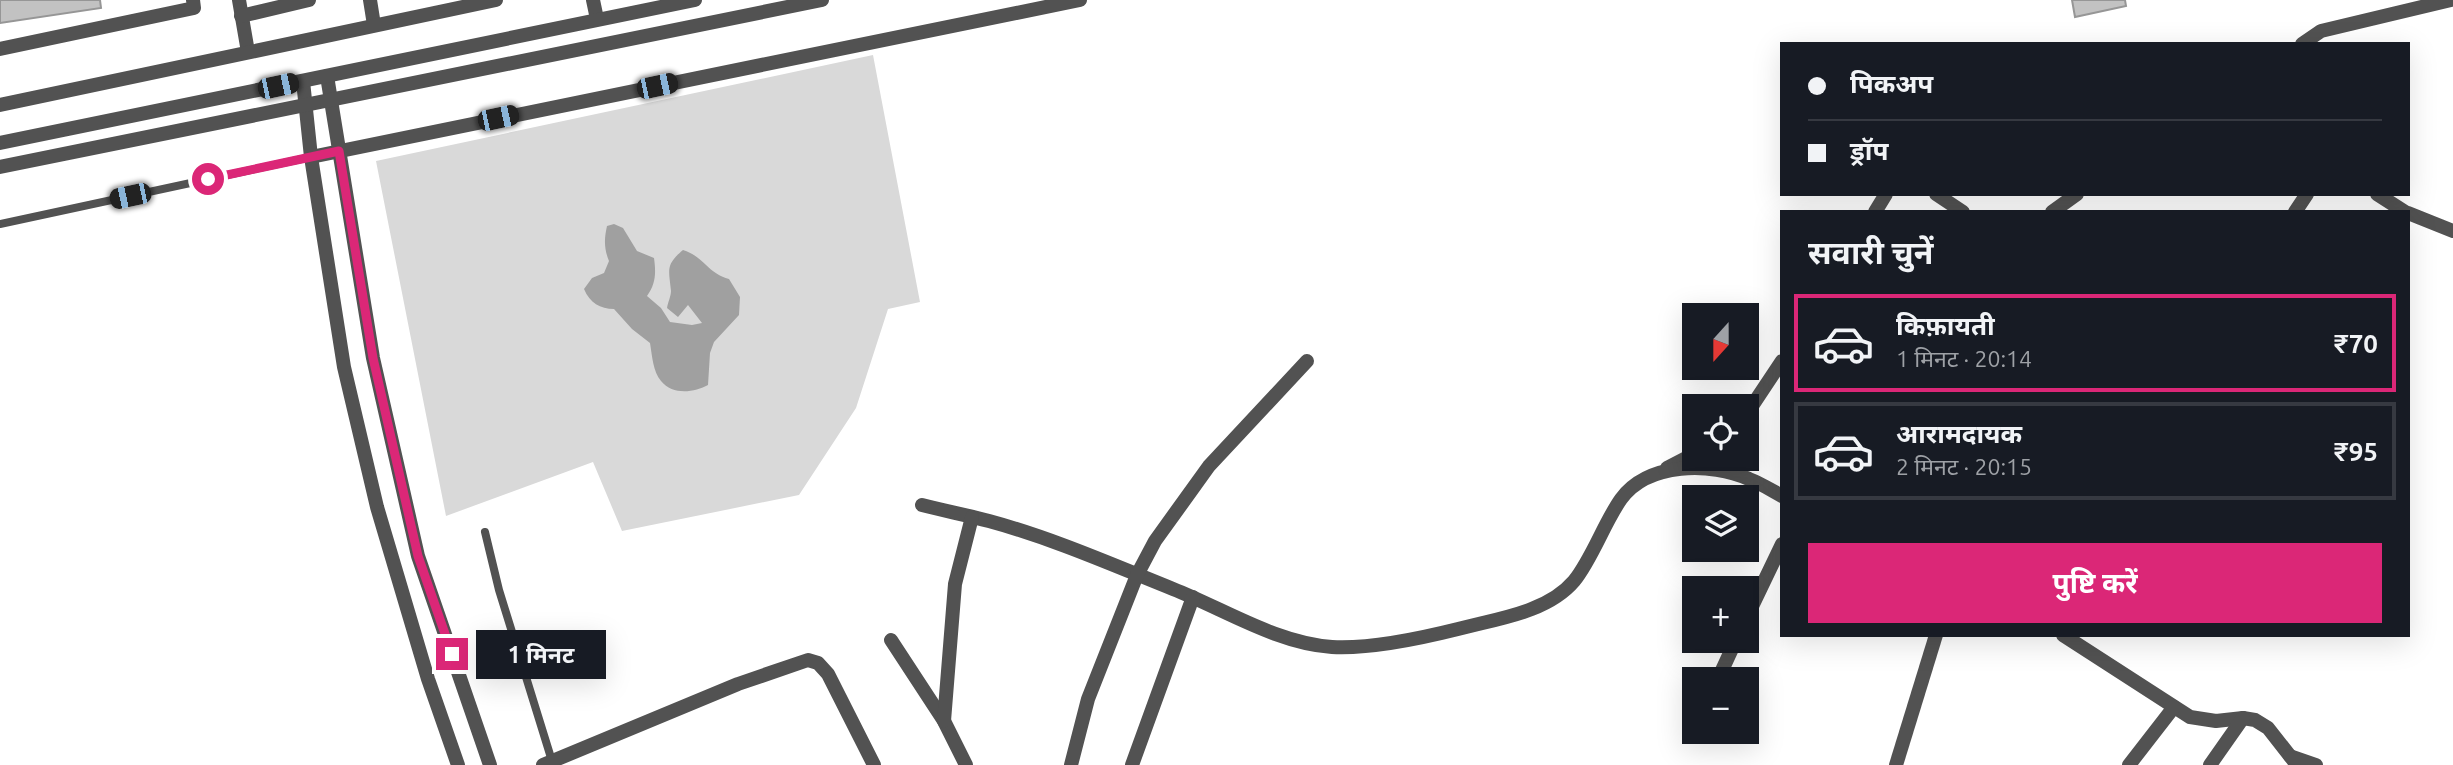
<!DOCTYPE html>
<html lang="hi">
<meta charset="utf-8">
<style>
:root{--surface:#171b24;--page:#242831;--text:#f1f3f6;--muted:#9ea1a6;--line:#363941;--accent:#db2777}
body{margin:0;font-family:Ubuntu,"Noto Sans Devanagari",sans-serif;background:var(--page);color:var(--text);height:100vh;display:flex;flex-direction:column;font-size:26px;white-space:nowrap}
*{box-sizing:border-box;margin:0}
p{font-size:23px;color:var(--muted)}
.icon{flex:none;width:38px;height:38px;fill:none;stroke:currentColor;stroke-width:2;stroke-linecap:round;stroke-linejoin:round}
.map{position:relative;flex:1;overflow:hidden}
.side{position:absolute;left:1780px;top:210px;width:630px;height:427px;display:flex;flex-direction:column;background:var(--surface);border-radius:0px;box-shadow:0 7px 28px #0002}
.side>*{flex:none}
.banner{position:absolute;left:1780px;top:42px;width:630px;height:154px;border-radius:0px;box-shadow:0 7px 28px #0002;display:grid;align-content:center;height:154px;padding:0 28px;background:var(--surface)}
.needle{width:46px;rotate:201deg}
.fabs{position:absolute;left:1682px;top:303px;display:grid;gap:14px}
.fabs a{display:grid;place-items:center;width:77px;height:77px;border-radius:0px;background:var(--surface);box-shadow:0 7px 28px #0002;font-size:35px}
.end{position:absolute;width:32px;height:32px;margin:-16px;border:9px solid #db2777;background:#fff;box-shadow:0 0 0 4px #fff}
.from{border-radius:50%}
.bubble{position:absolute;height:49px;border-radius:0px;background:var(--surface);box-shadow:0 7px 28px #0002;font-size:23px;font-weight:700;line-height:49px;text-align:center}
.car{position:absolute;width:21px;height:42px;margin:-21px -10px;border-radius:9px;box-shadow:0 0 5px 2px #0007;background:linear-gradient(#222 24%,#8ab4d8 0 40%,#222 0 76%,#8ab4d8 0 86%,#222 0)}
.banner b{display:flex;align-items:center;gap:24px;height:66px;font-size:26px}
.banner b+b{border-top:2px solid var(--line)}
.banner i{width:18px;height:18px;background:var(--text)}
ul{padding:0;list-style:none}
li{display:flex;align-items:center;gap:21px;height:98px;margin:0 14px 10px;padding:0 14px;border:4px solid var(--line);border-radius:0px}
li div{flex:1}
li b{display:block;font-size:26px}
li em{font-style:normal;font-weight:700}
li.selected{border-color:var(--accent)}
li>.icon{width:63px;height:63px;stroke-width:1.5}
h2{padding:0 28px;font-size:32px;line-height:84px}
.action{display:flex;gap:14px;margin-top:auto;padding:14px 28px}
.action a{flex:1;height:80px;border-radius:0px;background:var(--accent);color:#fff;font-size:28px;font-weight:700;line-height:80px;text-align:center}
.map>svg:first-child{display:block}
.green{fill:#d9d9d9}
.water{fill:#a0a0a0}
.building{fill:#c2c2c2;stroke:#969696;stroke-width:2}
.lines{fill:none;stroke-linecap:round;stroke-linejoin:round}
.service{stroke:#525252;stroke-width:8}
.minor{stroke:#525252;stroke-width:14}
.tertiary{stroke:#525252;stroke-width:14}
.route{stroke:#db2777;stroke-width:9}
</style>
<div class="map">
<svg width="2453" height="765" viewBox="0 0 2453 765">
<rect width="100%" height="100%" fill="#fff"/>
<!-- green -->
<path class="green" d="M873 55 920 302 888 309 856 408 799 495 622 531 593 462 446 516 376 161Z"/>
<!-- water -->
<path class="water" d="M614 224 623 228 637 251 654 258C656 273 656 283 647 296L661 308 670 322 692 325 702 323 688 305 678 317 667 308C668 302 671 296 671 291 669 270 665 265 683 250 706 258 707 273 729 279L740 297 739 315 714 342 710 353 708 385C695 392 673 396 661 381 653 372 652 355 650 343L632 329 614 309C600 309 590 303 584 289L592 278 604 273 609 261C604 249 604 239 607 226Z"/>
<!-- building -->
<g class="building">
<path d="M0 0H100L101 8 0 23Z"/>
<path d="M2072 0H2125L2126 6 2075 17Z"/>
</g>
<g class="lines">
<!-- service -->
<g class="service">
<path d="M0 224 311 157"/>
<path d="M485 532 499 590 552 761"/>
</g>
<!-- minor -->
<g class="minor">
<path d="M239 0 248 52"/>
<path d="M370 0 374 25"/>
<path d="M593 0 597 19"/>
<path d="M241 16 309 0"/>
<path d="M2302 44 2321 31 2451 0"/>
<path d="M0 49 194 8 193 0"/>
<path d="M0 105 496 0"/>
<path d="M311 157 1080 0"/>
<path d="M1936 194 1963 212"/>
<path d="M2377 194 2405 212"/>
<path d="M1875 212 1886 194"/>
<path d="M2052 212 2077 194"/>
<path d="M2295 212 2307 194"/>
<path d="M2408 213 2453 231"/>
<path d="M1746 415 1782 361"/>
<path d="M1667 468 1694 454"/>
<path d="M922 505C945 511 967 515 989 521 1052 538 1113 565 1173 589 1224 609 1276 643 1332 647 1368 649 1422 638 1458 629 1495 619 1547 613 1574 581 1592 559 1604 523 1621 499 1648 462 1711 462 1749 479 1760 483 1771 490 1782 496"/>
<path d="M1746 619 1782 544"/>
<path d="M2063 635 2190 717 2216 721 2243 718 2255 720 2268 728 2297 765"/>
<path d="M891 640 944 721 966 765"/>
<path d="M1718 679 1736 640"/>
<path d="M944 721 955 584 972 517"/>
<path d="M2290 756 2316 765"/>
<path d="M543 765 738 684 808 660 818 663 828 674 874 765"/>
<path d="M1071 765 1088 699 1137 575 1155 541 1209 466 1307 361"/>
<path d="M1132 765 1193 597"/>
<path d="M1896 765 1936 635"/>
<path d="M2129 765 2174 707"/>
<path d="M2210 765 2243 718"/>
</g>
<!-- tertiary -->
<g class="tertiary">
<path d="M327 76 373 358 418 556 490 765"/>
<path d="M303 81 311 157 344 367 377 507 428 679 458 765"/>
<path d="M0 143 695 0"/>
<path d="M0 167 822 0"/>
</g>
</g>
<g class="lines">
<!-- route -->
<path class="route" d="M208 179 339 151 373 358 418 556 452 654"/>
</g>
</svg>
<div class="fabs">
<a><svg class="needle" viewBox="-14 -14 28 28"><path d="M0-13l5 13h-10z" fill="#e53935"/><path d="M0 13l5-13h-10z" fill="#9ea1a6"/></svg></a>
<a><svg class="icon" aria-label="locate" viewBox="0 0 24 24"><circle cx="12" cy="12" r="6"/><path d="M12 2v4M12 18v4M2 12h4M18 12h4"/></svg></a>
<a><svg class="icon" aria-label="layers" viewBox="0 0 24 24"><path d="M12 4l9 5-9 5-9-5zM3 14l9 5 9-5"/></svg></a>
<a>+</a>
<a>−</a>
</div>
<i class="end from" style="left:208px;top:179px"></i>
<i class="end" style="left:452px;top:654px"></i>
<div class="bubble" style="left:476px;top:630px;width:130px">1 मिनट</div>
<i class="car" style="left:278px;top:86px;rotate:78deg"></i>
<i class="car" style="left:657px;top:86px;rotate:78deg"></i>
<i class="car" style="left:498px;top:118px;rotate:78deg"></i>
<i class="car" style="left:130px;top:196px;rotate:258deg"></i>
<div class="banner">
<b><i class="from"></i>पिकअप</b>
<b><i></i>ड्रॉप</b>
</div>
<section class="side">
<h2>सवारी चुनें</h2>
<ul>
<li class="selected"><svg class="icon" aria-label="car" viewBox="0 0 24 24"><path d="M5 17H2v-5l4-1 3-4h7l3 4 3 1v5h-3M9 17h6M6 11h13"/><circle cx="7" cy="17" r="2"/><circle cx="17" cy="17" r="2"/></svg><div><b>किफ़ायती</b><p>1 मिनट · 20:14</p></div><em>₹70</em></li>
<li><svg class="icon" aria-label="car" viewBox="0 0 24 24"><path d="M5 17H2v-5l4-1 3-4h7l3 4 3 1v5h-3M9 17h6M6 11h13"/><circle cx="7" cy="17" r="2"/><circle cx="17" cy="17" r="2"/></svg><div><b>आरामदायक</b><p>2 मिनट · 20:15</p></div><em>₹95</em></li>
</ul>
<div class="action"><a>पुष्टि करें</a></div>
</section>
</div>
